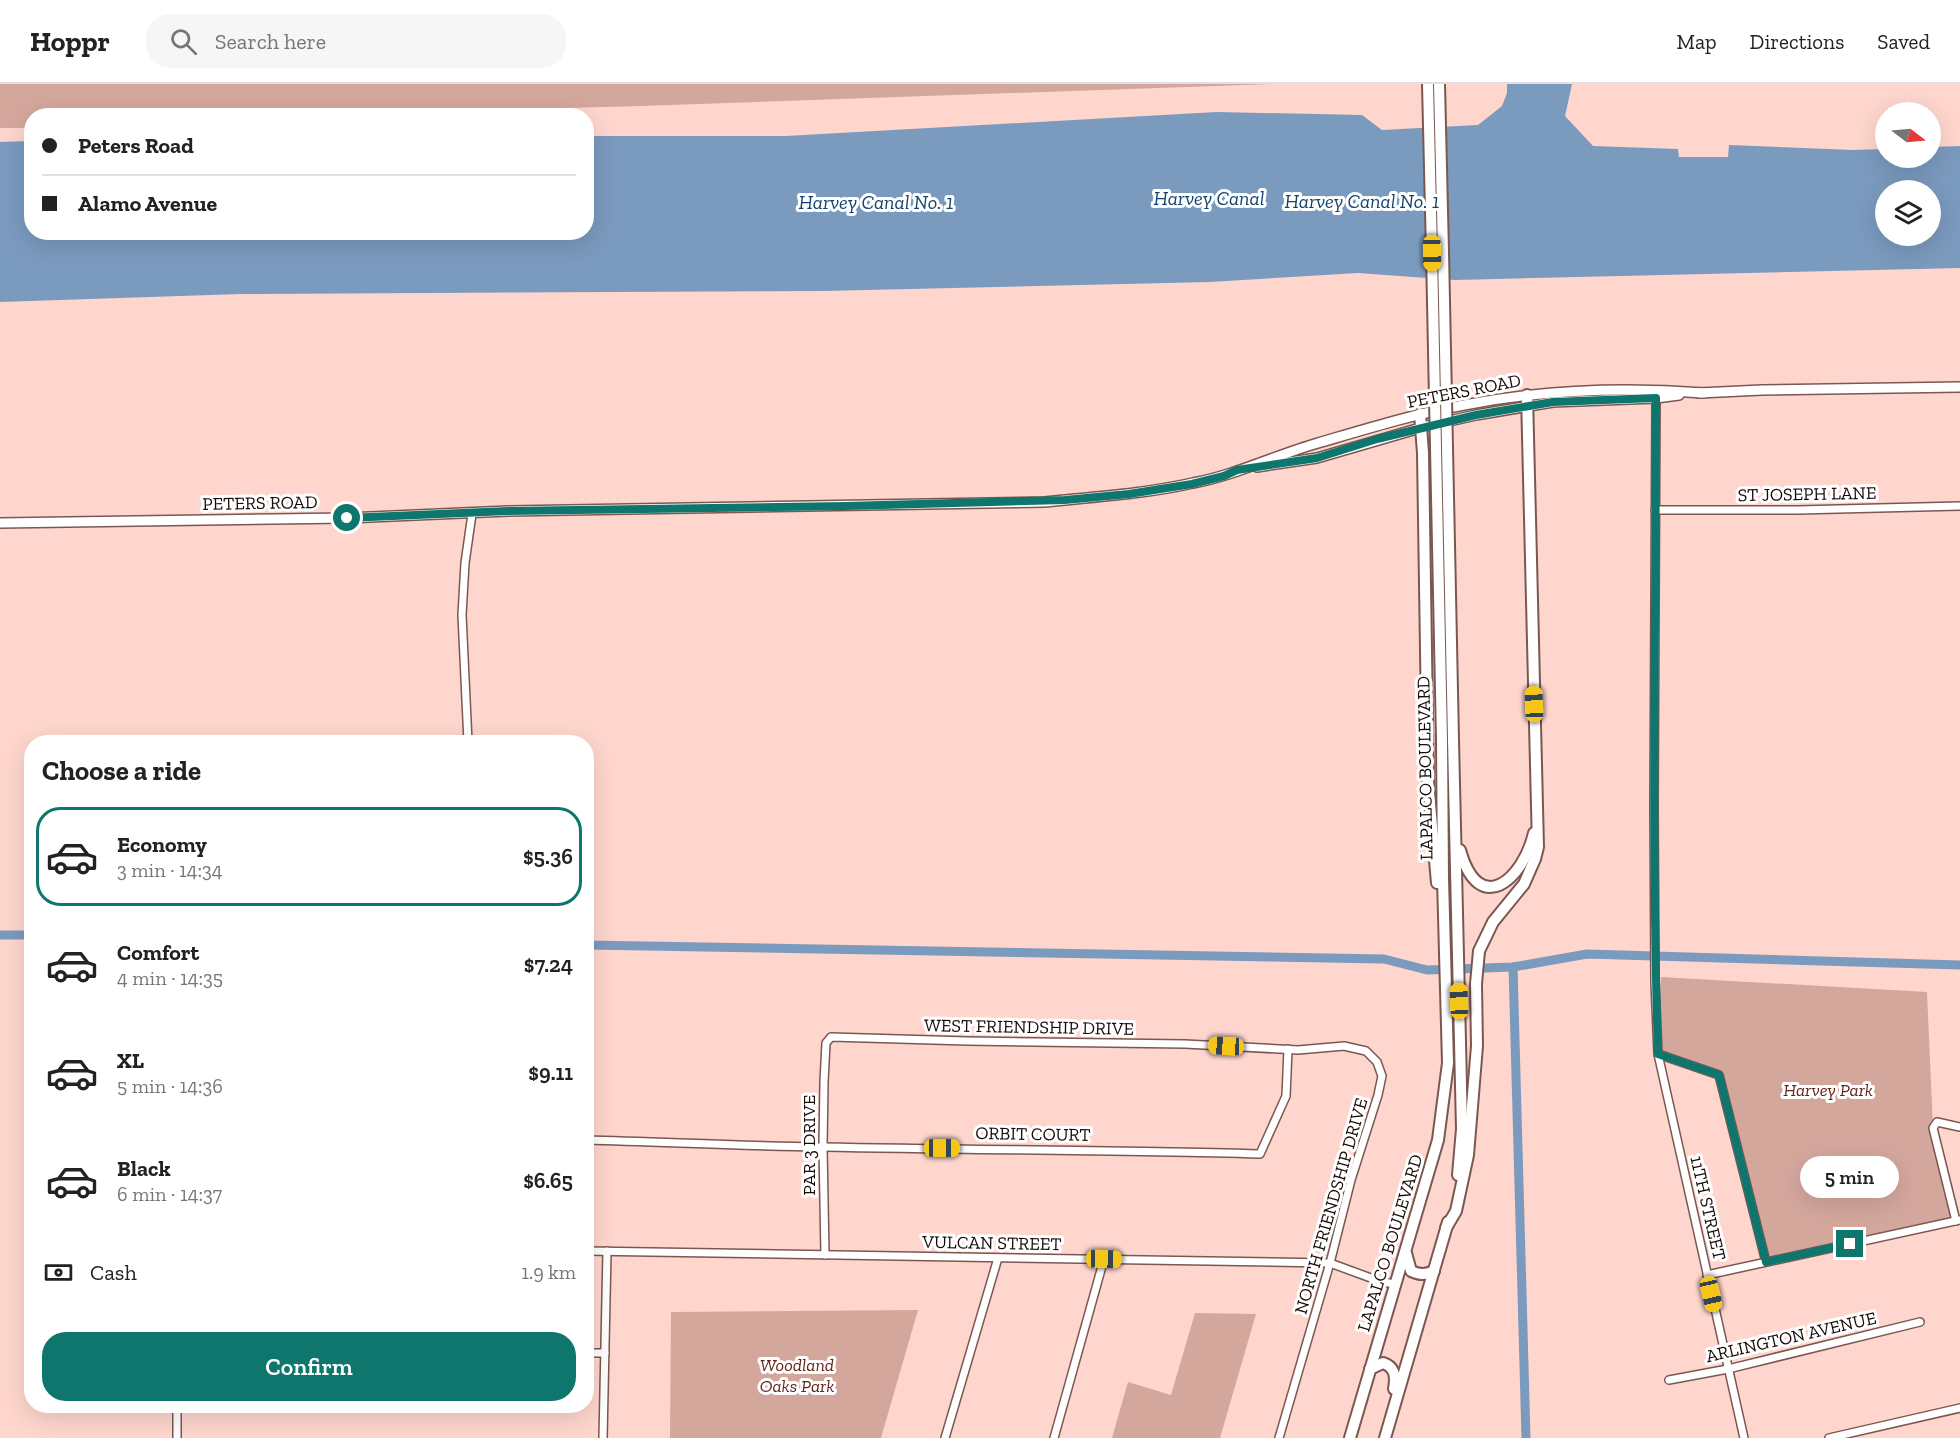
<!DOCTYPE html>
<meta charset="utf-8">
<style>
:root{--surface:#fff;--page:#f6f6f6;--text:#222;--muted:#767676;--line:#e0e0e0;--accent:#0f766e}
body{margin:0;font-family:"Zilla Slab",serif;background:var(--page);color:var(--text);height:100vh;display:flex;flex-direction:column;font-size:22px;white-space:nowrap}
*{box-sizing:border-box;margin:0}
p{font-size:20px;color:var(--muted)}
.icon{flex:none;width:33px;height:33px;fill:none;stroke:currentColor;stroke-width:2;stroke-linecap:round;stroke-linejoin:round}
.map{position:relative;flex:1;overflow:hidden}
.drawer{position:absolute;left:24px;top:651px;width:570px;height:678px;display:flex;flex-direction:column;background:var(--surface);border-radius:24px;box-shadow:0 6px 24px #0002}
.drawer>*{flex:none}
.top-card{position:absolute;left:24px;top:24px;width:570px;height:132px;border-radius:24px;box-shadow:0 6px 24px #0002;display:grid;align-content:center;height:132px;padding:0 18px;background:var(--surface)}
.needle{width:39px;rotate:106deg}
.controls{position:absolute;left:1875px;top:18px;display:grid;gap:12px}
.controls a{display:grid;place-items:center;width:66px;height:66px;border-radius:50%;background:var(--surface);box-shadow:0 6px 24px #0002;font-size:30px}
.end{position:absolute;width:27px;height:27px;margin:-14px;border:8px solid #0f766e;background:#fff;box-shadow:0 0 0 3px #fff}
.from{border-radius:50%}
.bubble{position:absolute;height:42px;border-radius:21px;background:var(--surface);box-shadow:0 6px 24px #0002;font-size:20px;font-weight:600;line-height:42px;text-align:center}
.car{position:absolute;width:18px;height:36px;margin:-18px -9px;border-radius:8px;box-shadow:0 0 4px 2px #0007;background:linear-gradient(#f5c518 24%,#345 0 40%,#f5c518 0 76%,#345 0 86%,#f5c518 0)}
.top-card b{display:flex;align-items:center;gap:21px;height:57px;font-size:22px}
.top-card b+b{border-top:2px solid var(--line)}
.top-card i{width:15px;height:15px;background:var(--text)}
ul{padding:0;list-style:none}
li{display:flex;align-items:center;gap:18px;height:99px;margin:0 12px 9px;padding:0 6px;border:3px solid transparent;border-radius:24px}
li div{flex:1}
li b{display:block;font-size:22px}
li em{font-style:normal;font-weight:600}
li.active{border-color:var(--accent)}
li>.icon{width:54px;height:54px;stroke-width:1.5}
h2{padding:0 18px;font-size:27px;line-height:72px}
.pay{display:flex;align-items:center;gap:15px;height:66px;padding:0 18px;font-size:22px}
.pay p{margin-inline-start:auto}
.button{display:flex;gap:12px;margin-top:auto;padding:12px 18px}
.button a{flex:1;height:69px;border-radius:24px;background:var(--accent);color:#fff;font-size:24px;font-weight:600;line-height:69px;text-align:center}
header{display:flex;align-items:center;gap:36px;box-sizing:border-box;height:84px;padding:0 30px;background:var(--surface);border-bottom:2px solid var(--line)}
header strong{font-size:28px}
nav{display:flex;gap:33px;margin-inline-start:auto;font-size:21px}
.search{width:420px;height:54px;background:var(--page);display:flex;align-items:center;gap:15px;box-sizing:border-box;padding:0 21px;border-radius:24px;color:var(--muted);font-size:22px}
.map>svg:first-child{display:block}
.green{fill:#d4a79d}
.water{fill:#7a9abe;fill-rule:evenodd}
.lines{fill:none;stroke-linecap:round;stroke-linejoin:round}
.canal{stroke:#7a9abe;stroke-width:9}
.minor-casing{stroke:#7a5851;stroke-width:10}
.secondary-casing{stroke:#7a5851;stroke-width:12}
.primary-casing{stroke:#7a5851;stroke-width:14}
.minor{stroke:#fff;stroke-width:7}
.secondary{stroke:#fff;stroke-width:9}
.primary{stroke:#fff;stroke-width:10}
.primary-bridge-casing{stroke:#7a5851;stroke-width:14;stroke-linecap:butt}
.primary-bridge{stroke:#fff;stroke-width:10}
.route{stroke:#0f766e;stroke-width:8}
.labels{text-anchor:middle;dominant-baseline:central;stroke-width:6;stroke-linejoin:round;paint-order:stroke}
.street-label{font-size:18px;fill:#160a07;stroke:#fff}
.park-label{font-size:18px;font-style:italic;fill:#632519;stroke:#fff}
.water-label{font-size:20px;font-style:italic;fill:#134371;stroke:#fff}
</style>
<header>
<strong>Hoppr</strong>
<div class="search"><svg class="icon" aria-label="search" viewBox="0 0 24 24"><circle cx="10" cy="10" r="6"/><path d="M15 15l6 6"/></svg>Search here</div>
<nav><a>Map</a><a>Directions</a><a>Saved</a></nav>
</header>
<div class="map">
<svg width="1960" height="1354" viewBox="0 0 1960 1354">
<rect width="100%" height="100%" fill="#fed6cd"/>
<!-- green -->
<g class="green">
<path d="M0 0H1272L642 22 260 32H32L31 44H0Z"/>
<path d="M1661 893 1927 908 1933 1044 1956 1137 1766 1178 1719 991 1658 970Z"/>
<path d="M918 1226 881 1354H670L671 1228Z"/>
<path d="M1195 1229 1256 1230 1220 1354H1112L1128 1298 1171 1311Z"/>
</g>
<!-- water -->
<path class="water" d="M1507 0H1572L1565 32 1593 62 1678 65 1679 73H1728L1729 61 1853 66 1885 65 1886 74H1930L1931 63 1960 62V184L1455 196 1358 189 1210 198 823 207 240 210 0 218V58L31 57 32 148H586L587 52H786L1217 28 1362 31 1382 46 1478 41 1502 22 1507 9ZM1886 106H1930V152H1886Z"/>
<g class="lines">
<!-- canal -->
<g class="canal">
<path d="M0 851H32"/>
<path d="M586 861 1384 875 1427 886 1513 883 1587 870 1960 881"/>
<path d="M1513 883 1526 1354"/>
</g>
<defs>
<g id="minor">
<path d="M1656 314 1654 722 1655 898 1658 970 1744 1354"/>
<path d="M1655 426H1798L1960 422"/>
<path d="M468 658 462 531 465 479 472 430"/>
<path d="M1658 970 1719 991 1766 1178"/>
<path d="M586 1056C665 1058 744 1062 823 1063 969 1066 1114 1066 1260 1070L1286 1012 1288 965"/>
<path d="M1956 1137 1933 1044 1937 1038 1960 1043"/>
<path d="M586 1167 1330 1179 1379 1197 1394 1200"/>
<path d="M825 1171 823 1063 824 998 826 959 831 953 967 957 1185 960 1298 966 1344 962 1366 967 1377 978 1382 992 1378 1011 1351 1096 1330 1179 1279 1354"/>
<path d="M1707 1191 1960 1136"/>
<path d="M586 1269H605"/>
<path d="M1669 1296 1728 1285 1920 1238"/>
<path d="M177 1322V1354"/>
<path d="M603 1354 607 1167"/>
<path d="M945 1354 998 1174"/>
<path d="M1054 1354 1104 1175"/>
<path d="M1829 1354 1960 1324"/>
</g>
<g id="secondary">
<path d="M1699 309 1762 306 1960 303"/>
<path d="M1257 383 1317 374 1427 342 1476 331 1553 318 1656 314 1679 311"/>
<path d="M0 439 347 434 508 427 1044 418C1093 413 1144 410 1193 399 1236 391 1276 371 1318 359 1366 345 1414 330 1464 321 1542 306 1624 303 1704 309"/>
</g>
<g id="primary">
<path d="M1428 0 1432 169"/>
<path d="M1439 0 1443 168"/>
<path d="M1420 330 1423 369 1428 697 1437 799"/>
<path d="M1453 656 1462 1045 1458 1091"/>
<path d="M1460 766C1479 834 1523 796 1534 749"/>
<path d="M1446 1144 1456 1127 1468 1071 1477 962 1476 900 1479 867 1493 838 1524 800 1535 775 1538 763 1527 311"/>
<path d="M1406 1169 1411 1187C1420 1191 1425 1191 1434 1187"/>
<path d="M1370 1285 1383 1279C1396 1283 1396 1294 1394 1305"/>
<path d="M1350 1354 1438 1056 1448 979 1443 795 1442 656"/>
<path d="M1385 1354 1448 1138"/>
</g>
</defs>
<!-- minor casing -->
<use href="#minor" class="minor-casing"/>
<!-- secondary casing -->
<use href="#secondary" class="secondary-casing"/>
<!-- primary casing -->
<use href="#primary" class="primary-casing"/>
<!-- minor -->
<use href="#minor" class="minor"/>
<!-- secondary -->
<use href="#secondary" class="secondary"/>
<!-- primary -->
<use href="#primary" class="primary"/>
<defs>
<g id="primary-bridge">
<path d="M1443 168 1453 656"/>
<path d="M1432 169 1442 656"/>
</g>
</defs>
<!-- primary-bridge casing -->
<use href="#primary-bridge" class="primary-bridge-casing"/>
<!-- primary-bridge -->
<use href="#primary-bridge" class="primary-bridge"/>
</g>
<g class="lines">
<!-- route -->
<path class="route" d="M347 434 508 427 846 422 1065 416 1129 410 1192 400 1224 392 1237 386 1317 374 1377 355 1476 331 1553 318 1656 314C1656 533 1651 752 1658 970L1719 991 1766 1178 1850 1160"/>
</g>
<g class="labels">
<!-- street labels -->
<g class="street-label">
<text transform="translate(1464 307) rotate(-11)">PETERS ROAD</text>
<text transform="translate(1807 410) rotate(-1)">ST JOSEPH LANE</text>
<text transform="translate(260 419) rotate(-1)">PETERS ROAD</text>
<text transform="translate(1425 684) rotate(-91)">LAPALCO BOULEVARD</text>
<text transform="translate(1029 943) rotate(1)">WEST FRIENDSHIP DRIVE</text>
<text transform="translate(1033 1050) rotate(1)">ORBIT COURT</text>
<text transform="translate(809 1061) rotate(-90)">PAR 3 DRIVE</text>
<text transform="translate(1331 1122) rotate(-74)">NORTH FRIENDSHIP DRIVE</text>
<text transform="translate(1708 1124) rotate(77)">11TH STREET</text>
<text transform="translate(992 1159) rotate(1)">VULCAN STREET</text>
<text transform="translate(1390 1159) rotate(-73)">LAPALCO BOULEVARD</text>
<text transform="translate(1791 1253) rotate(-13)">ARLINGTON AVENUE</text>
</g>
<!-- park labels -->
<g class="park-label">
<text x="1828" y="1006">Harvey Park</text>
<text x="797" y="1281">Woodland<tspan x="797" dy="21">Oaks Park</tspan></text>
</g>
<!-- water labels -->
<g class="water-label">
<text x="1209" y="114">Harvey Canal</text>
<text x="1362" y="117">Harvey Canal No. 1</text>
<text x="876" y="118">Harvey Canal No. 1</text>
</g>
</g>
</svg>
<div class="controls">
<a><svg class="needle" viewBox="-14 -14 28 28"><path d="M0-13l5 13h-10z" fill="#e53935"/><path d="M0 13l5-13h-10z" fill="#767676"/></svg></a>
<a><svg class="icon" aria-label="layers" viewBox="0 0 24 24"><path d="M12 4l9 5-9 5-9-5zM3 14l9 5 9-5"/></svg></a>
</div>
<i class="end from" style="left:347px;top:434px"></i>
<i class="end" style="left:1850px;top:1160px"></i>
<div class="bubble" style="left:1800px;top:1072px;width:99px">5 min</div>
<i class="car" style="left:1432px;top:169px;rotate:179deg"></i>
<i class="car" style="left:1534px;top:620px;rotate:358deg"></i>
<i class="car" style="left:1459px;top:917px;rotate:358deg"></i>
<i class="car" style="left:1226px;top:962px;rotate:273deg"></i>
<i class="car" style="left:942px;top:1064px;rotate:90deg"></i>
<i class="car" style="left:1104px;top:1175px;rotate:91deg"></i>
<i class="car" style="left:1711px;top:1210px;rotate:167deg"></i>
<div class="top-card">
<b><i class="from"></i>Peters Road</b>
<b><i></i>Alamo Avenue</b>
</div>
<section class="drawer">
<h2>Choose a ride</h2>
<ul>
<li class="active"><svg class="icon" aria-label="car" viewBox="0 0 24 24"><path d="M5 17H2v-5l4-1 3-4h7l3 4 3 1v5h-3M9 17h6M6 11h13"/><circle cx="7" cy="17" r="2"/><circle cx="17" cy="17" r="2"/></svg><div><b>Economy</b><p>3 min · 14:34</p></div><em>$5.36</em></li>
<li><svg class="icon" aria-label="car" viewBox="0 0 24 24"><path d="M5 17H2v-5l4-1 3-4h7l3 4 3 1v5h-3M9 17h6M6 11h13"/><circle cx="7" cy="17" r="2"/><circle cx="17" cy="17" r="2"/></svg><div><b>Comfort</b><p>4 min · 14:35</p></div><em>$7.24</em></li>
<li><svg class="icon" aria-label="car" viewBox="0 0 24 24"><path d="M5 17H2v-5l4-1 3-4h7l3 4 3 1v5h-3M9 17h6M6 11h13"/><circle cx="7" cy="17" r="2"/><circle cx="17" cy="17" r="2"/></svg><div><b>XL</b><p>5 min · 14:36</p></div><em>$9.11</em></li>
<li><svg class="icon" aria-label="car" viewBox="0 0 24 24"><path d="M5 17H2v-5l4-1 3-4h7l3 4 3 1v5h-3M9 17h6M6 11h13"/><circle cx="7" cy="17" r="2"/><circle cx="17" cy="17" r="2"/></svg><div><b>Black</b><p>6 min · 14:37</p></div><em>$6.65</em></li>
</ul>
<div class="pay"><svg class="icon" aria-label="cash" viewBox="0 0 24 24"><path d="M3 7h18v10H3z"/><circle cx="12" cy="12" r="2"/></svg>Cash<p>1.9 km</p></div>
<div class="button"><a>Confirm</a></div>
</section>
</div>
